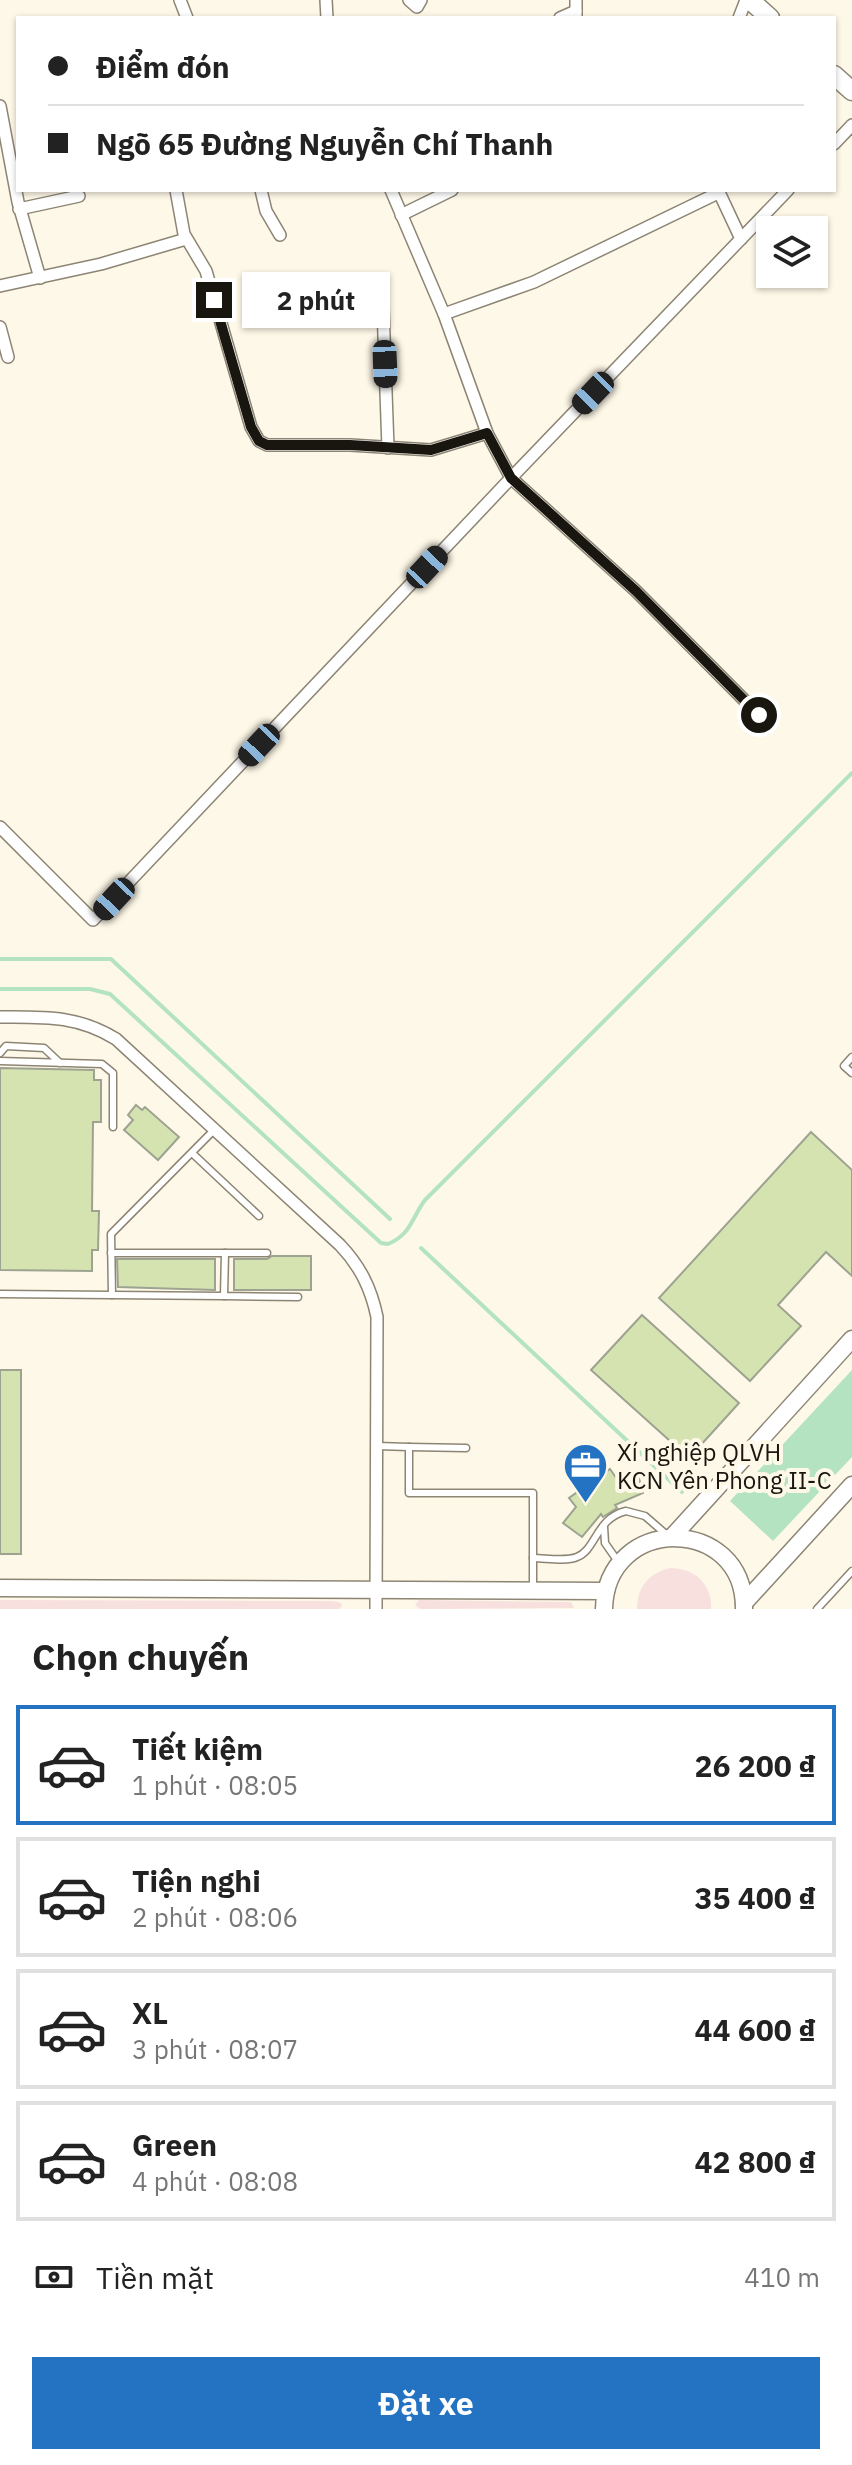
<!DOCTYPE html>
<html lang="vi">
<meta charset="utf-8">
<style>
:root{--surface:#fff;--page:#f2f2f2;--text:#222;--muted:#767676;--line:#e0e0e0;--accent:#2373c2}
body{margin:0;font-family:"IBM Plex Sans",sans-serif;background:var(--page);color:var(--text);height:100vh;display:flex;flex-direction:column;font-size:30px;white-space:nowrap}
*{box-sizing:border-box;margin:0}
p{font-size:26px;color:var(--muted)}
.icon{flex:none;width:44px;height:44px;fill:none;stroke:currentColor;stroke-width:2;stroke-linecap:round;stroke-linejoin:round}
.map{position:relative;height:1609px;overflow:hidden}
.side{display:flex;flex-direction:column;background:var(--surface);flex:1}
.side>*{flex:none}
.guide{position:absolute;left:16px;top:16px;width:820px;height:176px;border-radius:0px;box-shadow:0 2px 6px #0004;display:grid;align-content:center;height:176px;padding:0 32px;background:var(--surface)}
.tools{position:absolute;left:756px;top:216px;display:grid;gap:16px}
.tools a{display:grid;place-items:center;width:72px;height:72px;border-radius:0px;background:var(--surface);box-shadow:0 2px 6px #0004;font-size:40px}
.end{position:absolute;width:36px;height:36px;margin:-18px;border:10px solid #19160f;background:#fff;box-shadow:0 0 0 4px #fff}
.from{border-radius:50%}
.bubble{position:absolute;height:56px;border-radius:0px;background:var(--surface);box-shadow:0 2px 6px #0004;font-size:26px;font-weight:700;line-height:56px;text-align:center}
.car{position:absolute;width:24px;height:48px;margin:-24px -12px;border-radius:10px;box-shadow:0 0 6px 2px #0007;background:linear-gradient(#222 24%,#8ab4d8 0 40%,#222 0 76%,#8ab4d8 0 86%,#222 0)}
.guide b{display:flex;align-items:center;gap:28px;height:76px;font-size:30px}
.guide b+b{border-top:2px solid var(--line)}
.guide i{width:20px;height:20px;background:var(--text)}
ul{padding:0;list-style:none}
li{display:flex;align-items:center;gap:24px;height:120px;margin:0 16px 12px;padding:0 16px;border:4px solid var(--line);border-radius:0px}
li div{flex:1}
li b{display:block;font-size:30px}
li em{font-style:normal;font-weight:700}
li.current{border-color:var(--accent)}
li>.icon{width:72px;height:72px;stroke-width:1.5}
h2{padding:0 32px;font-size:36px;line-height:96px}
.pay{display:flex;align-items:center;gap:20px;height:88px;padding:0 32px;font-size:30px}
.pay p{margin-inline-start:auto}
.cta{display:flex;gap:16px;margin-top:auto;padding:16px 32px}
.cta a{flex:1;height:92px;border-radius:0px;background:var(--accent);color:#fff;font-size:32px;font-weight:700;line-height:92px;text-align:center}
.map>svg:first-child{display:block}
.green{fill:#f8e0de}
.water{fill:#b4e3c1}
.lines{fill:none;stroke-linecap:round;stroke-linejoin:round}
.stream{stroke:#b4e3c1;stroke-width:4}
.building{fill:#d5e3b1;stroke:#9da390;stroke-width:2}
.lane-casing{stroke:#8d8574;stroke-width:9}
.street-casing{stroke:#8d8574;stroke-width:14}
.secondary-casing{stroke:#8d8574;stroke-width:19}
.primary-casing{stroke:#8d8574;stroke-width:21}
.lane{stroke:#fff;stroke-width:6}
.street{stroke:#fff;stroke-width:11}
.secondary{stroke:#fff;stroke-width:16}
.primary{stroke:#fff;stroke-width:18}
.route{stroke:#19160f;stroke-width:10}
.labels{text-anchor:middle;dominant-baseline:central;stroke-width:8;stroke-linejoin:round;paint-order:stroke}
.poi-label{font-size:24px;fill:#19160f;stroke:#fef8e8;text-anchor:start}
</style>
<div class="map">
<svg width="852" height="1609" viewBox="0 0 852 1609">
<rect width="100%" height="100%" fill="#fef8e8"/>
<!-- green -->
<g class="green">
<path d="M670 1568C695 1568 712 1584 711 1609H637C637 1587 649 1573 670 1568Z"/>
<path d="M0 1600 330 1601 339 1602 342 1604 340 1609H0Z"/>
<path d="M419 1600 571 1602 574 1608 420 1609 415 1605Z"/>
</g>
<!-- water -->
<path class="water" d="M852 1370V1457L773 1541 730 1501Z"/>
<g class="lines">
<!-- stream -->
<g class="stream">
<path d="M0 959H111L390 1219"/>
<path d="M0 989H90L110 994 381 1243 388 1244C411 1235 412 1217 425 1200L852 773"/>
<path d="M421 1248 682 1492"/>
</g>
</g>
<!-- building -->
<g class="building">
<path d="M0 1068 94 1070V1080H101V1122H93L92 1211H99L98 1250H92V1271L0 1270Z"/>
<path d="M136 1105 142 1110 145 1107 179 1137 158 1160 124 1130 133 1120 128 1115Z"/>
<path d="M811 1132 852 1170V1276L826 1252 778 1305 801 1326 750 1381 659 1298Z"/>
<path d="M272 1256H311V1290H234V1259H267Z"/>
<path d="M117 1259H215V1290L118 1287Z"/>
<path d="M642 1315 739 1403 689 1458 591 1370Z"/>
<rect x="0" y="1370" width="21" height="184"/>
<path d="M610 1469 617 1479 637 1471 643 1493 615 1505 617 1508 603 1517 601 1514 582 1537 563 1523 576 1507 569 1498Z"/>
</g>
<g class="lines">
<defs>
<g id="lane">
<path d="M0 1053 6 1046 44 1048 60 1063"/>
<path d="M852 1057 844 1066 852 1073"/>
<path d="M0 1061 102 1064 113 1073V1127"/>
<path d="M192 1153 259 1216"/>
<path d="M111 1253H267"/>
<path d="M225 1253 224 1296 298 1297"/>
<path d="M0 1294 112 1295 111 1234 214 1130"/>
<path d="M112 1295 224 1296"/>
<path d="M377 1446 409 1447V1493H533V1590"/>
<path d="M409 1447 466 1448"/>
<path d="M604 1527 605 1543 619 1563"/>
<path d="M533 1558C546 1558 565 1562 577 1557 596 1550 596 1518 626 1511L645 1516 668 1536"/>
<path d="M817 1609 852 1571"/>
</g>
<g id="street">
<path d="M180 0 187 18"/>
<path d="M326 0 327 18"/>
<path d="M409 0 417 7 421 0"/>
<path d="M576 0V18"/>
<path d="M560 18 576 11"/>
<path d="M739 18 746 0"/>
<path d="M0 106 18 202 40 278"/>
<path d="M834 144 852 125"/>
<path d="M176 190 184 234 206 271 251 427 259 441 267 445H350L431 450 487 433"/>
<path d="M261 190 266 211 280 235"/>
<path d="M391 190 444 314 487 433 511 478 636 591 759 715"/>
<path d="M718 190 741 239"/>
<path d="M19 209 79 196"/>
<path d="M401 215 452 190"/>
<path d="M0 286 101 264 186 239"/>
<path d="M383 308 388 448"/>
<path d="M444 314 534 282 718 193"/>
<path d="M0 327 8 357"/>
<path d="M0 827 93 920 511 478 788 190"/>
<path d="M0 1017C44 1017 77 1015 116 1039L340 1245C360 1266 371 1288 377 1317L376 1609"/>
</g>
<g id="secondary">
<path d="M672 1537 852 1339"/>
<path d="M0 1588 606 1591"/>
<path d="M744 1603 852 1485"/>
<path d="M604 1609C606 1514 745 1515 744 1609"/>
</g>
<g id="primary">
<path d="M750 0 770 18"/>
<path d="M834 75 852 91"/>
</g>
</defs>
<!-- lane casing -->
<use href="#lane" class="lane-casing"/>
<!-- street casing -->
<use href="#street" class="street-casing"/>
<!-- secondary casing -->
<use href="#secondary" class="secondary-casing"/>
<!-- primary casing -->
<use href="#primary" class="primary-casing"/>
<!-- lane -->
<use href="#lane" class="lane"/>
<!-- street -->
<use href="#street" class="street"/>
<!-- secondary -->
<use href="#secondary" class="secondary"/>
<!-- primary -->
<use href="#primary" class="primary"/>
</g>
<g class="lines">
<!-- route -->
<path class="route" d="M214 300 251 427 259 441 267 445H350L431 450 487 433 511 478 636 591 759 715"/>
</g>
<!-- icons -->
<defs>
<symbol id="office-pin" viewBox="-11 -11 22 30"><path d="M0 17L-7.5 6A9.5 9.5 0 1 1 7.5 6Z" fill="#2373c2" stroke="#fef8e8"/><path d="M-6-3h4V-5.5h4V-3h4V5H-6ZM-1-4.5V-3h2v-1.5ZM-6 0V1H6V0Z" fill="#fff"/></symbol>
</defs>
<g fill-rule="evenodd">
<use href="#office-pin" x="560" y="1440" width="51" height="69"/>
</g>
<g class="labels">
<!-- poi labels -->
<g class="poi-label">
<text x="617" y="1452">Xí nghiệp QLVH<tspan x="617" dy="28">KCN Yên Phong II-C</tspan></text>
</g>
</g>
</svg>
<div class="tools">
<a><svg class="icon" aria-label="layers" viewBox="0 0 24 24"><path d="M12 4l9 5-9 5-9-5zM3 14l9 5 9-5"/></svg></a>
</div>
<i class="end from" style="left:759px;top:715px"></i>
<i class="end" style="left:214px;top:300px"></i>
<div class="bubble" style="left:242px;top:272px;width:148px">2 phút</div>
<i class="car" style="left:385px;top:364px;rotate:178deg"></i>
<i class="car" style="left:593px;top:393px;rotate:224deg"></i>
<i class="car" style="left:427px;top:567px;rotate:43deg"></i>
<i class="car" style="left:259px;top:745px;rotate:223deg"></i>
<i class="car" style="left:114px;top:899px;rotate:223deg"></i>
<div class="guide">
<b><i class="from"></i>Điểm đón</b>
<b><i></i>Ngõ 65 Đường Nguyễn Chí Thanh</b>
</div>
</div>
<section class="side">
<h2>Chọn chuyến</h2>
<ul>
<li class="current"><svg class="icon" aria-label="car" viewBox="0 0 24 24"><path d="M5 17H2v-5l4-1 3-4h7l3 4 3 1v5h-3M9 17h6M6 11h13"/><circle cx="7" cy="17" r="2"/><circle cx="17" cy="17" r="2"/></svg><div><b>Tiết kiệm</b><p>1 phút · 08:05</p></div><em>26 200 ₫</em></li>
<li><svg class="icon" aria-label="car" viewBox="0 0 24 24"><path d="M5 17H2v-5l4-1 3-4h7l3 4 3 1v5h-3M9 17h6M6 11h13"/><circle cx="7" cy="17" r="2"/><circle cx="17" cy="17" r="2"/></svg><div><b>Tiện nghi</b><p>2 phút · 08:06</p></div><em>35 400 ₫</em></li>
<li><svg class="icon" aria-label="car" viewBox="0 0 24 24"><path d="M5 17H2v-5l4-1 3-4h7l3 4 3 1v5h-3M9 17h6M6 11h13"/><circle cx="7" cy="17" r="2"/><circle cx="17" cy="17" r="2"/></svg><div><b>XL</b><p>3 phút · 08:07</p></div><em>44 600 ₫</em></li>
<li><svg class="icon" aria-label="car" viewBox="0 0 24 24"><path d="M5 17H2v-5l4-1 3-4h7l3 4 3 1v5h-3M9 17h6M6 11h13"/><circle cx="7" cy="17" r="2"/><circle cx="17" cy="17" r="2"/></svg><div><b>Green</b><p>4 phút · 08:08</p></div><em>42 800 ₫</em></li>
</ul>
<div class="pay"><svg class="icon" aria-label="cash" viewBox="0 0 24 24"><path d="M3 7h18v10H3z"/><circle cx="12" cy="12" r="2"/></svg>Tiền mặt<p>410 m</p></div>
<div class="cta"><a>Đặt xe</a></div>
</section>
